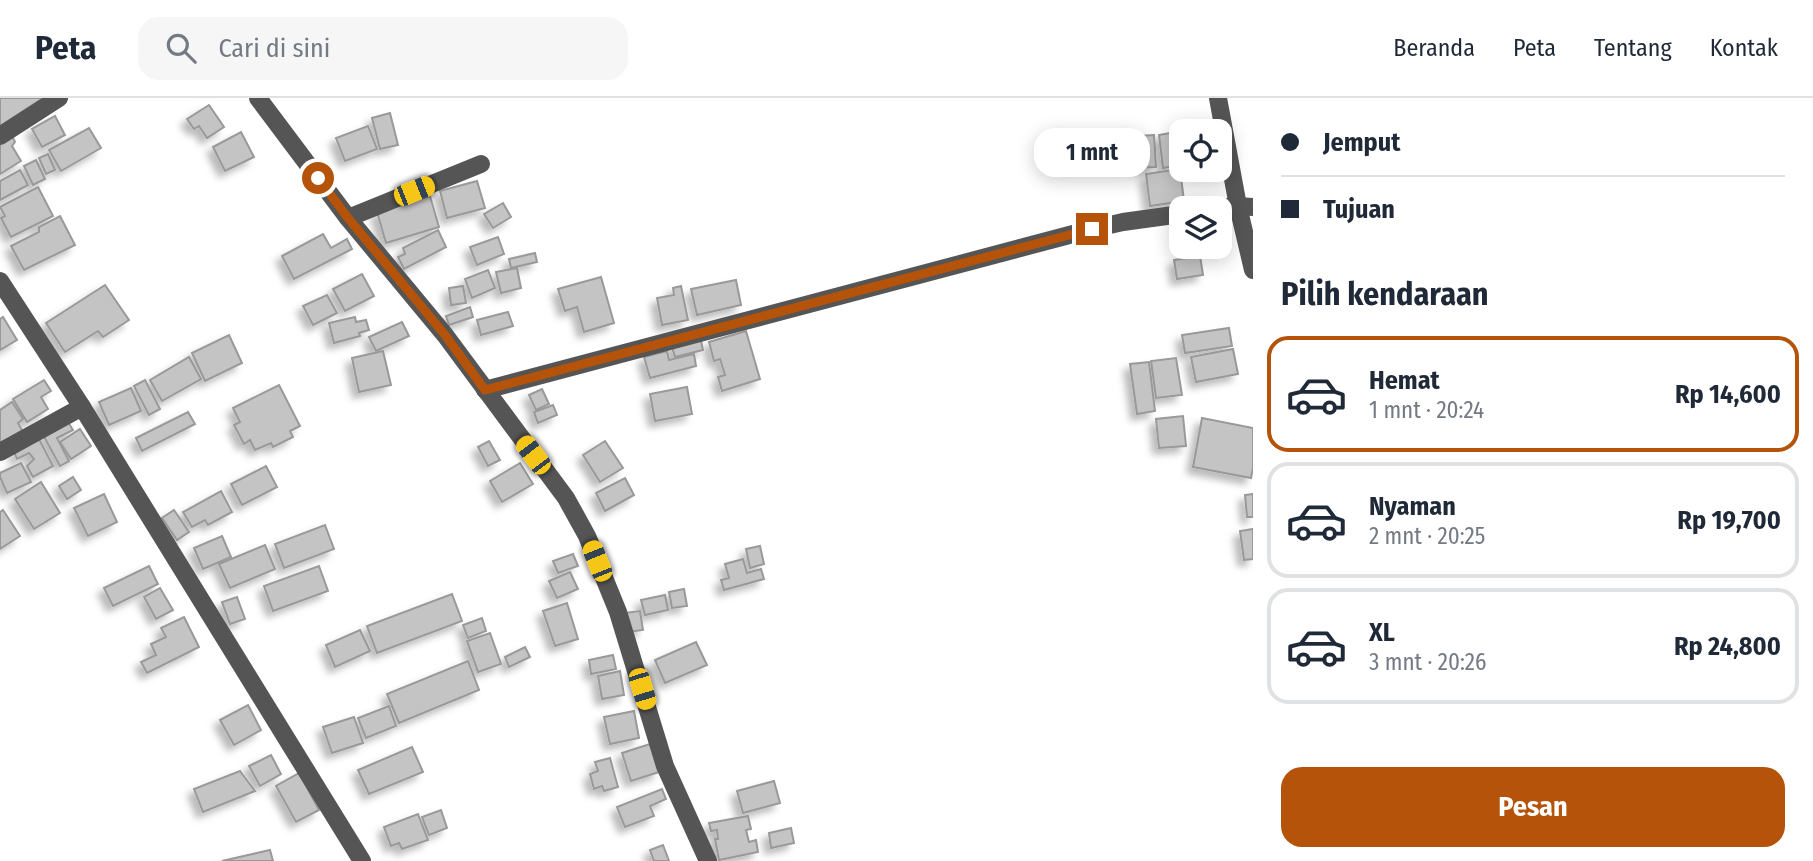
<!DOCTYPE html>
<html lang="id">
<meta charset="utf-8">
<style>
:root{--surface:#fff;--page:#f6f6f7;--text:#1f2937;--muted:#747a83;--line:#e0e1e3;--accent:#b45309}
body{margin:0;font-family:"Fira Sans Condensed",sans-serif;background:var(--page);color:var(--text);height:100vh;display:flex;flex-direction:column;font-size:26px;white-space:nowrap}
*{box-sizing:border-box;margin:0}
p{font-size:23px;color:var(--muted)}
.icon{flex:none;width:38px;height:38px;fill:none;stroke:currentColor;stroke-width:2;stroke-linecap:round;stroke-linejoin:round}
.map{position:relative;flex:1;overflow:hidden}
.drawer{display:flex;flex-direction:column;background:var(--surface);width:560px}
.drawer>*{flex:none}
.guide{display:grid;align-content:center;height:154px;padding:0 28px;background:var(--surface)}
.tools{position:absolute;left:1169px;top:21px;display:grid;gap:14px}
.tools a{display:grid;place-items:center;width:63px;height:63px;border-radius:14px;background:var(--surface);box-shadow:0 4px 18px #0003;font-size:35px}
.end{position:absolute;width:32px;height:32px;margin:-16px;border:9px solid #b45309;background:#fff;box-shadow:0 0 0 4px #fff}
.from{border-radius:50%}
.bubble{position:absolute;height:49px;border-radius:21px;background:var(--surface);box-shadow:0 4px 18px #0003;font-size:23px;font-weight:700;line-height:49px;text-align:center}
.car{position:absolute;width:21px;height:42px;margin:-21px -10px;border-radius:9px;box-shadow:0 0 5px 2px #0007;background:linear-gradient(#f5c518 24%,#345 0 40%,#f5c518 0 76%,#345 0 86%,#f5c518 0)}
.guide b{display:flex;align-items:center;gap:24px;height:66px;font-size:26px}
.guide b+b{border-top:2px solid var(--line)}
.guide i{width:18px;height:18px;background:var(--text)}
ul{padding:0;list-style:none}
li{display:flex;align-items:center;gap:21px;height:116px;margin:0 14px 10px;padding:0 14px;border:4px solid var(--line);border-radius:21px}
li div{flex:1}
li b{display:block;font-size:26px}
li em{font-style:normal;font-weight:700}
li.selected{border-color:var(--accent)}
li>.icon{width:63px;height:63px;stroke-width:1.5}
h2{padding:0 28px;font-size:32px;line-height:84px}
.button{display:flex;gap:14px;margin-top:auto;padding:14px 28px}
.button a{flex:1;height:80px;border-radius:21px;background:var(--accent);color:#fff;font-size:28px;font-weight:700;line-height:80px;text-align:center}
header{display:flex;align-items:center;gap:42px;box-sizing:border-box;height:98px;padding:0 35px;background:var(--surface);border-bottom:2px solid var(--line)}
header strong{font-size:33px}
nav{display:flex;gap:38px;margin-inline-start:auto;font-size:24px}
.search{width:490px;height:63px;background:var(--page);display:flex;align-items:center;gap:18px;box-sizing:border-box;padding:0 24px;border-radius:21px;color:var(--muted);font-size:26px}
main{display:flex;flex:1;min-height:0}
.map>svg:first-child{display:block}
.building{fill:#c4c4c4;stroke:#999;stroke-width:2;filter:url(#shadow)}
.lines{fill:none;stroke-linecap:round;stroke-linejoin:round}
.minor{stroke:#555;stroke-width:18}
.route{stroke:#b45309;stroke-width:9}
</style>
<header>
<strong>Peta</strong>
<div class="search"><svg class="icon" aria-label="search" viewBox="0 0 24 24"><circle cx="10" cy="10" r="6"/><path d="M15 15l6 6"/></svg>Cari di sini</div>
<nav><a>Beranda</a><a>Peta</a><a>Tentang</a><a>Kontak</a></nav>
</header>
<main>
<div class="map">
<svg width="1253" height="763" viewBox="0 0 1253 763">
<defs>
<filter id="shadow"><feDropShadow dx="-6" dy="6" stdDeviation="3.5" flood-color="#0004"/></filter>
</defs>
<rect width="100%" height="100%" fill="#fff"/>
<!-- building -->
<g class="building">
<path d="M0 0H43L0 28Z"/>
<path d="M209 7 224 29 207 40 199 28 194 31 187 21Z"/>
<path d="M390 15 398 47 380 51 372 20Z"/>
<path d="M55 18 65 37 42 49 32 31Z"/>
<path d="M368 28 377 51 345 63 336 40Z"/>
<path d="M89 30 101 50 61 73 49 52Z"/>
<path d="M241 34 254 59 225 73 213 49Z"/>
<path d="M1176 34 1181 67 1163 70 1159 37Z"/>
<path d="M11 36 15 44 12 48 21 63 0 76V42Z"/>
<path d="M1154 37 1156 69 1139 70 1137 38Z"/>
<path d="M48 56 55 72 46 76 39 60Z"/>
<path d="M36 62 45 81 33 87 24 68Z"/>
<path d="M1180 71 1184 103 1150 108 1146 76Z"/>
<path d="M20 72 28 87 0 102V83Z"/>
<path d="M477 83 485 110 447 120 440 93Z"/>
<path d="M38 89 53 118 11 139 1 120 5 118 0 109Z"/>
<path d="M430 98 439 129 386 145 377 114Z"/>
<path d="M503 105 511 119 493 130 484 116Z"/>
<path d="M60 118 75 147 24 172 11 148 39 134V129Z"/>
<path d="M438 132 446 149 404 171 398 159 405 156 403 150Z"/>
<path d="M323 136 331 150 347 141 352 151 294 181 282 158Z"/>
<path d="M498 139 504 156 477 167 470 149Z"/>
<path d="M535 155 537 164 511 170 509 161Z"/>
<path d="M1200 158 1203 177 1177 181 1174 162Z"/>
<path d="M517 170 521 190 501 195 496 174Z"/>
<path d="M488 172 495 190 472 200 465 181Z"/>
<path d="M362 176 374 198 345 213 333 191Z"/>
<path d="M601 179 614 225 584 234 577 209 565 213 558 191Z"/>
<path d="M736 182 741 207 697 217 691 191Z"/>
<path d="M105 187 129 222 103 239 98 233 65 254 46 225Z"/>
<path d="M463 188 466 205 451 207 449 190Z"/>
<path d="M681 188 688 222 662 227 657 200 674 197 673 190Z"/>
<path d="M327 197 337 215 313 227 303 208Z"/>
<path d="M470 209 473 219 449 227 446 218Z"/>
<path d="M508 214 513 228 481 237 477 222Z"/>
<path d="M3 219 17 242 0 252V221Z"/>
<path d="M355 219 356 224 366 222 369 232 359 235 360 238 334 245 329 225Z"/>
<path d="M402 224 409 238 376 253 369 239Z"/>
<path d="M1229 230 1232 248 1185 255 1182 237Z"/>
<path d="M746 233 760 281 722 293 718 279 725 277 720 261 714 263 709 244Z"/>
<path d="M229 237 242 265 205 283 192 255Z"/>
<path d="M700 238 703 252 675 259 671 246Z"/>
<path d="M1233 251 1238 276 1196 284 1191 259Z"/>
<path d="M383 253 391 287 359 294 352 260Z"/>
<path d="M667 253 669 262 694 256 696 268 650 280 644 259Z"/>
<path d="M189 259 201 281 162 303 150 282Z"/>
<path d="M1176 260 1182 297 1156 300 1151 263Z"/>
<path d="M1149 264 1155 313 1137 316 1130 266Z"/>
<path d="M44 282 51 293 41 299 48 311 27 324 13 301Z"/>
<path d="M145 282 160 311 149 317 134 288Z"/>
<path d="M279 287 300 328 290 333 293 339 273 349 271 345 255 352 250 342 244 346 234 327 240 324 233 310Z"/>
<path d="M687 289 692 316 655 323 650 296Z"/>
<path d="M131 290 141 313 109 327 99 304Z"/>
<path d="M542 291 549 306 536 312 529 297Z"/>
<path d="M12 304 23 321 18 325 23 334 0 348V312Z"/>
<path d="M553 307 557 317 538 325 534 314Z"/>
<path d="M188 314 195 326 142 353 136 340Z"/>
<path d="M1183 318 1186 348 1159 350 1156 321Z"/>
<path d="M1202 320 1253 330V370L1251 380 1193 369Z"/>
<path d="M68 324 73 332 57 340 69 363 60 368 43 337Z"/>
<path d="M80 331 91 348 71 361 60 344Z"/>
<path d="M39 341 53 368 33 379 27 368 34 361 29 355 17 361 14 354Z"/>
<path d="M489 343 500 362 488 368 478 349Z"/>
<path d="M605 343 623 370 600 384 583 357Z"/>
<path d="M21 365 31 384 7 395 0 379V375Z"/>
<path d="M520 365 533 386 502 404 490 383Z"/>
<path d="M266 368 277 389 242 407 231 386Z"/>
<path d="M73 379 81 392 67 401 59 388Z"/>
<path d="M625 380 634 397 605 413 596 395Z"/>
<path d="M41 384 60 415 34 431 15 401Z"/>
<path d="M221 393 232 414 208 427 205 422 192 429 183 414Z"/>
<path d="M104 396 117 424 88 438 74 410Z"/>
<path d="M1253 396V419H1247L1245 397Z"/>
<path d="M3 412 20 438 0 451V414Z"/>
<path d="M174 412 189 434 177 442 162 420Z"/>
<path d="M325 427 334 451 284 470 275 446Z"/>
<path d="M1253 431V461L1244 462 1240 433Z"/>
<path d="M222 438 231 459 203 471 194 450Z"/>
<path d="M265 447 275 471 230 490 219 466Z"/>
<path d="M760 448 764 466 750 470 746 451Z"/>
<path d="M573 456 578 468 558 475 553 463Z"/>
<path d="M743 461 747 475 761 471 764 481 724 492 721 482 729 480 725 466Z"/>
<path d="M149 468 158 486 113 508 104 490Z"/>
<path d="M319 468 328 493 273 513 264 488Z"/>
<path d="M570 474 578 491 557 500 549 483Z"/>
<path d="M160 490 173 512 156 521 144 499Z"/>
<path d="M684 491 687 508 672 510 669 494Z"/>
<path d="M452 496 462 523 377 555 367 528Z"/>
<path d="M665 497 668 512 645 517 641 502Z"/>
<path d="M237 499 245 521 230 526 222 504Z"/>
<path d="M567 505 578 541 555 548 543 513Z"/>
<path d="M640 513 643 532 628 534 624 515Z"/>
<path d="M184 519 199 549 147 575 141 564 156 557 151 546 166 539 161 530Z"/>
<path d="M482 520 486 533 468 540 463 527Z"/>
<path d="M360 532 370 553 335 569 326 547Z"/>
<path d="M490 535 501 566 478 574 467 543Z"/>
<path d="M696 544 707 567 665 585 655 562Z"/>
<path d="M525 549 530 559 509 569 505 559Z"/>
<path d="M613 557 616 571 591 576 589 562Z"/>
<path d="M468 563 479 592 399 625 387 596Z"/>
<path d="M620 573 624 597 602 601 598 578Z"/>
<path d="M248 607 261 632 234 647 220 622Z"/>
<path d="M389 608 396 628 366 640 358 620Z"/>
<path d="M634 613 639 640 610 646 604 619Z"/>
<path d="M354 619 363 645 332 655 323 629Z"/>
<path d="M650 646 659 674 631 683 622 655Z"/>
<path d="M412 649 423 674 369 696 358 672Z"/>
<path d="M271 657 281 676 260 688 249 668Z"/>
<path d="M610 660 618 689 604 693 602 688 594 691 590 676 598 673 595 664Z"/>
<path d="M240 673 255 693 203 714 194 691Z"/>
<path d="M299 675 319 712 296 724 276 688Z"/>
<path d="M774 683 780 705 743 715 737 693Z"/>
<path d="M662 691 666 701 650 708 654 718 625 729 617 709Z"/>
<path d="M441 712 447 730 429 737 422 719Z"/>
<path d="M418 716 428 742 402 751 399 745 391 748 384 729Z"/>
<path d="M748 718 751 731 746 732 749 744 756 742 758 754 719 762 715 741H718L717 732 711 733 709 725Z"/>
<path d="M791 730 794 745 771 750 769 735Z"/>
<path d="M663 747 669 763H654L650 752Z"/>
<path d="M270 752 273 763H222Z"/>
</g>
<g class="lines">
<!-- minor -->
<g class="minor">
<path d="M258 0 348 120 445 237 566 400 587 438 618 514 665 668 708 763"/>
<path d="M1218 0 1238 108 1253 172"/>
<path d="M0 38 59 0"/>
<path d="M1220 110 1238 108 1253 109"/>
<path d="M348 120 481 66"/>
<path d="M0 183 82 309 362 763"/>
<path d="M485 292 1092 131 1123 124 1181 116"/>
<path d="M0 354 82 309"/>
</g>
</g>
<g class="lines">
<!-- route -->
<path class="route" d="M318 80 348 120 445 237 485 292 1092 131"/>
</g>
</svg>
<div class="tools">
<a><svg class="icon" aria-label="locate" viewBox="0 0 24 24"><circle cx="12" cy="12" r="6"/><path d="M12 2v4M12 18v4M2 12h4M18 12h4"/></svg></a>
<a><svg class="icon" aria-label="layers" viewBox="0 0 24 24"><path d="M12 4l9 5-9 5-9-5zM3 14l9 5 9-5"/></svg></a>
</div>
<i class="end from" style="left:318px;top:80px"></i>
<i class="end" style="left:1092px;top:131px"></i>
<div class="bubble" style="left:1034px;top:30px;width:116px">1 mnt</div>
<i class="car" style="left:414px;top:93px;rotate:68deg"></i>
<i class="car" style="left:533px;top:357px;rotate:323deg"></i>
<i class="car" style="left:597px;top:463px;rotate:338deg"></i>
<i class="car" style="left:642px;top:591px;rotate:163deg"></i>
</div>
<section class="drawer">
<div class="guide">
<b><i class="from"></i>Jemput</b>
<b><i></i>Tujuan</b>
</div>
<h2>Pilih kendaraan</h2>
<ul>
<li class="selected"><svg class="icon" aria-label="car" viewBox="0 0 24 24"><path d="M5 17H2v-5l4-1 3-4h7l3 4 3 1v5h-3M9 17h6M6 11h13"/><circle cx="7" cy="17" r="2"/><circle cx="17" cy="17" r="2"/></svg><div><b>Hemat</b><p>1 mnt · 20:24</p></div><em>Rp 14,600</em></li>
<li><svg class="icon" aria-label="car" viewBox="0 0 24 24"><path d="M5 17H2v-5l4-1 3-4h7l3 4 3 1v5h-3M9 17h6M6 11h13"/><circle cx="7" cy="17" r="2"/><circle cx="17" cy="17" r="2"/></svg><div><b>Nyaman</b><p>2 mnt · 20:25</p></div><em>Rp 19,700</em></li>
<li><svg class="icon" aria-label="car" viewBox="0 0 24 24"><path d="M5 17H2v-5l4-1 3-4h7l3 4 3 1v5h-3M9 17h6M6 11h13"/><circle cx="7" cy="17" r="2"/><circle cx="17" cy="17" r="2"/></svg><div><b>XL</b><p>3 mnt · 20:26</p></div><em>Rp 24,800</em></li>
</ul>
<div class="button"><a>Pesan</a></div>
</section>
</main>
